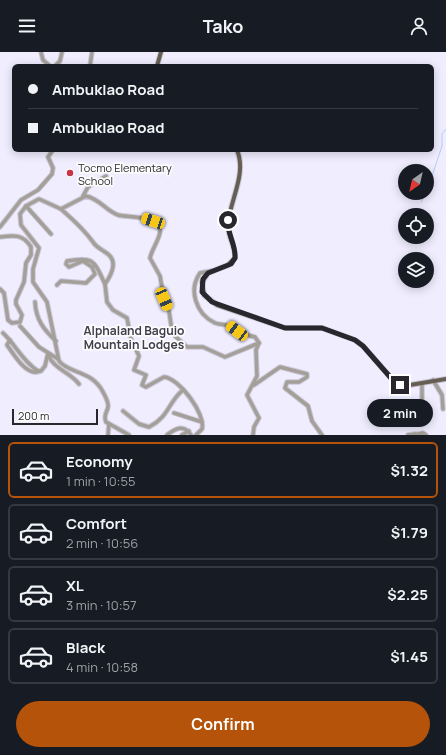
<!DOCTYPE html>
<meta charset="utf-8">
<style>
:root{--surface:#171b24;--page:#20242c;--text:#f1f3f6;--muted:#9ea1a6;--line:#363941;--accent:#b45309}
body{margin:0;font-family:Manrope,sans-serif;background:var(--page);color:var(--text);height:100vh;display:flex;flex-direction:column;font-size:15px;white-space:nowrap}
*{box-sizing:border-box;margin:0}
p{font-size:13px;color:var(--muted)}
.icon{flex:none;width:22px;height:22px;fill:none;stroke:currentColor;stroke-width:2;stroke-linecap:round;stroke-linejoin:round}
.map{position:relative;height:383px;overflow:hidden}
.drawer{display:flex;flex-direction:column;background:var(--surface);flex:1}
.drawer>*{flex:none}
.hud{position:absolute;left:12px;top:12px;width:422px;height:88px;border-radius:6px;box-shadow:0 2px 10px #0003;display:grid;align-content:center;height:88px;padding:0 16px;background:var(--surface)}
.needle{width:26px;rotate:214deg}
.fabs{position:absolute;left:398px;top:112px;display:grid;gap:8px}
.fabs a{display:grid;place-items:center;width:36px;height:36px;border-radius:50%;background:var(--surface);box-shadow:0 2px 10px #0003;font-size:20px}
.scale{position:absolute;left:12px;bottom:10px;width:86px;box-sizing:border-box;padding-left:4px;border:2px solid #28272e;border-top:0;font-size:11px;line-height:14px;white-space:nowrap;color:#28272e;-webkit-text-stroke:3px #fcfcfc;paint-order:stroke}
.end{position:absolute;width:18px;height:18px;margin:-9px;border:5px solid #28272e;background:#fff;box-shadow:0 0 0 2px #fff}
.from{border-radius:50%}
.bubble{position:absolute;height:28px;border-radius:14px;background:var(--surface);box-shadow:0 2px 10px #0003;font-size:13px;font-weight:700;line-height:28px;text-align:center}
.car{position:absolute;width:12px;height:24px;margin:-12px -6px;border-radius:5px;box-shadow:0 0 3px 1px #0007;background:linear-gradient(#f5c518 24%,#345 0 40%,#f5c518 0 76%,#345 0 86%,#f5c518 0)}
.hud b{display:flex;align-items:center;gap:14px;height:38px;font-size:15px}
.hud b+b{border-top:1px solid var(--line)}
.hud i{width:10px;height:10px;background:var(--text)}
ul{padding:7px 0 0;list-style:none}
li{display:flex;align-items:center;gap:12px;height:56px;margin:0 8px 6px;padding:0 8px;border:2px solid var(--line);border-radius:6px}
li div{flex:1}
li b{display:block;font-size:15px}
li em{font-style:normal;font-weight:700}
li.active{border-color:var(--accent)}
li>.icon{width:36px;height:36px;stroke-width:1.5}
.action{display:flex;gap:8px;margin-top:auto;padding:8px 16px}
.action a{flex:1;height:46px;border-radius:24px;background:var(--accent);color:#fff;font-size:16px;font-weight:700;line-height:46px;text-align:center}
header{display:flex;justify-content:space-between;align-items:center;height:52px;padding:0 16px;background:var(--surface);font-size:18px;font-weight:700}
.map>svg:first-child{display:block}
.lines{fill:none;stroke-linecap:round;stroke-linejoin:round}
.stream{stroke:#b5ccf4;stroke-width:1}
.minor-casing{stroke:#cbc9d9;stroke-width:5.5}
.major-casing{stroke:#cbc9d9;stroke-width:6}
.minor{stroke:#a49f99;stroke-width:3.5}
.major{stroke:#665e53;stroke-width:4}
.route{stroke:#28272e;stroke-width:5}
.poi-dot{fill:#c63548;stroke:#fcfcfc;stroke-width:1.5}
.labels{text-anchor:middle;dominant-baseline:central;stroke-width:3.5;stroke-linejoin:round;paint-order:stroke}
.poi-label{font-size:11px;fill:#28272e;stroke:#fcfcfc;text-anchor:start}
.neighbourhood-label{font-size:12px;font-weight:bold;fill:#3f3e4b;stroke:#fcfcfc}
</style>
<header><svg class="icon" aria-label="menu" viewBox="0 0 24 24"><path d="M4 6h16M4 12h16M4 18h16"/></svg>Tako<svg class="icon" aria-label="person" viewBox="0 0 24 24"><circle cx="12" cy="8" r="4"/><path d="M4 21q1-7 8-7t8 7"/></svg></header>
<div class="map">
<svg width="446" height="383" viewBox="0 0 446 383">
<rect width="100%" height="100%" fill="#efedfe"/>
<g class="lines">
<!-- stream -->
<g class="stream">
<path d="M427 139 442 94V82L446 77"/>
<path d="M421 150 426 141"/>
</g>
<defs>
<g id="minor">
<path d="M41 0 43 8 50 14"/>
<path d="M55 14 60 9 62 0"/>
<path d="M90 14 92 0"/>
<path d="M83 144 88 135 106 124"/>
<path d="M26 154 51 182"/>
<path d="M61 157 39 147 26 154 20 162 21 173 39 196 33 217V230L47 250 59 309C69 322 92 318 103 340 105 344 109 350 108 355 107 361 103 363 106 370L129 383"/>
<path d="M0 175 21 148 38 138 52 122 53 116 48 105 53 98"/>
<path d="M0 185C14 183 23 182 31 195V203L26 211 24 230 16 248V252L22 263 20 270 12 271 8 268 4 241 0 237"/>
<path d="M105 232 107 250 113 258 127 266 131 287 139 304 134 318 146 323 142 333 146 335 164 325C179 326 206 362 202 377L196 383"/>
<path d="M57 233 61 229 86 231 95 222 92 215 83 209 69 215 66 212 67 209C94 204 94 209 105 232 112 222 119 208 105 200 101 197 96 195 93 190 81 174 75 170 61 157L86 144C100 147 106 159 118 163 128 166 162 163 160 180 159 188 152 197 150 206L160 224 164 247 169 259 172 279 175 284 187 295H203L225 305 259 291 255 285C242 283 241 279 230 274 225 272 220 273 215 271 196 262 188 238 200 221L211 219"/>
<path d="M35 250C36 268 44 278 56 289"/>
<path d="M20 274 39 295 58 307"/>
<path d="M3 281C16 293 22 309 38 319H41L45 314 48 301"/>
<path d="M10 288 7 293C13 301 27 326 40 319"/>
<path d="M48 302C53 317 70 320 79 332"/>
<path d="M433 328 442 343 443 357"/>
<path d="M422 332V350"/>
<path d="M254 333 280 315 307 322V325L299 330H287L285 336 308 354 312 369 322 383"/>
<path d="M123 359 139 372 149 375C170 364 168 350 183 338"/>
<path d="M174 361 202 370"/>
<path d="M108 383 109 372"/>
<path d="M167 383C176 376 184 372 191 383"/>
<path d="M182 383 189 379"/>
<path d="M253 383 254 375 259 366 247 343 257 324 256 298 259 291"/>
<path d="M408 383 415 382"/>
<path d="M413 383 423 381 426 383"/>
</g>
<g id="major">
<path d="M157 14 161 0"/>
<path d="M237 98C247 122 230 148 228 172 227 184 236 194 235 206L228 213 208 221 202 230 204 243 217 253 285 276H322L355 288 363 294 391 326 404 334 446 327"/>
</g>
</defs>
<!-- minor casing -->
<use href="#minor" class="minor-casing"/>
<!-- major casing -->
<use href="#major" class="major-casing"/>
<!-- minor -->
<use href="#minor" class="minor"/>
<!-- major -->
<use href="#major" class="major"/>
</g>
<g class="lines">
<!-- route -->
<path class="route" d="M228 168C227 182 236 192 235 206L231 212 208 221 203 227 202 240 212 250 285 276H322L355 288 363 294 391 326 400 333"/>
</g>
<!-- markers -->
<circle class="poi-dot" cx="70" cy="121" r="4"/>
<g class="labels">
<!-- poi labels -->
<g class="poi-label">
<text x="78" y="115">Tocmo Elementary<tspan x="78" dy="13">School</tspan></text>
</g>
<!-- neighbourhood labels -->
<g class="neighbourhood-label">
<text x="134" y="278">Alphaland Baguio<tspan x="134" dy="14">Mountain Lodges</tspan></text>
</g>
</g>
</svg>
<div class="fabs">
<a><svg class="needle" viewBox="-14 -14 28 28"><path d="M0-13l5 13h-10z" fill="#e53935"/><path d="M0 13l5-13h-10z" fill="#9ea1a6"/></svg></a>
<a><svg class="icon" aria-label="locate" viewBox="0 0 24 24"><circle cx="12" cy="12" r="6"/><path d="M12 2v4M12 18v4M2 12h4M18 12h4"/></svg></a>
<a><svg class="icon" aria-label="layers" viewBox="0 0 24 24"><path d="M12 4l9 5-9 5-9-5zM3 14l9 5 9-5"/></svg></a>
</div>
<div class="scale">200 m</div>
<i class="end from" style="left:228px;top:168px"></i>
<i class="end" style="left:400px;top:333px"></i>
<div class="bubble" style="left:367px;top:347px;width:66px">2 min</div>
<i class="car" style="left:153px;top:169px;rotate:288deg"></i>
<i class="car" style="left:164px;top:247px;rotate:157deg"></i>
<i class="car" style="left:237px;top:279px;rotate:307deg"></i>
<div class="hud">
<b><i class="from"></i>Ambuklao Road</b>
<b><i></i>Ambuklao Road</b>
</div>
</div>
<section class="drawer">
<ul>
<li class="active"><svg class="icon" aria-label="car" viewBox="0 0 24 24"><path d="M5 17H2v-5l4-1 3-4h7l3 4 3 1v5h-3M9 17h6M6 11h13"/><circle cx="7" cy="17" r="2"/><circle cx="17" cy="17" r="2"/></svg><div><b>Economy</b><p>1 min · 10:55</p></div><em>$1.32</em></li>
<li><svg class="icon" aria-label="car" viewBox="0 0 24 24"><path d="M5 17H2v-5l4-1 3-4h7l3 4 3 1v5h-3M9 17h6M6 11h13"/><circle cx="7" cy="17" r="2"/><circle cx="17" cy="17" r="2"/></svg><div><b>Comfort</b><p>2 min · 10:56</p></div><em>$1.79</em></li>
<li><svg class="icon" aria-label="car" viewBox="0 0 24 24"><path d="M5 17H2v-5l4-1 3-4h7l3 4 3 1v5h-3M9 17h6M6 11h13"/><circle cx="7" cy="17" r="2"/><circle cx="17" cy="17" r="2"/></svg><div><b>XL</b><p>3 min · 10:57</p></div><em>$2.25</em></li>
<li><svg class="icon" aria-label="car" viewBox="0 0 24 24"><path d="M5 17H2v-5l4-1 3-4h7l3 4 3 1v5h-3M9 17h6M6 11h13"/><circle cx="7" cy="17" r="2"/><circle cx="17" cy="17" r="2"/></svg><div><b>Black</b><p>4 min · 10:58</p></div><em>$1.45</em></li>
</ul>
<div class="action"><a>Confirm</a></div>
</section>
